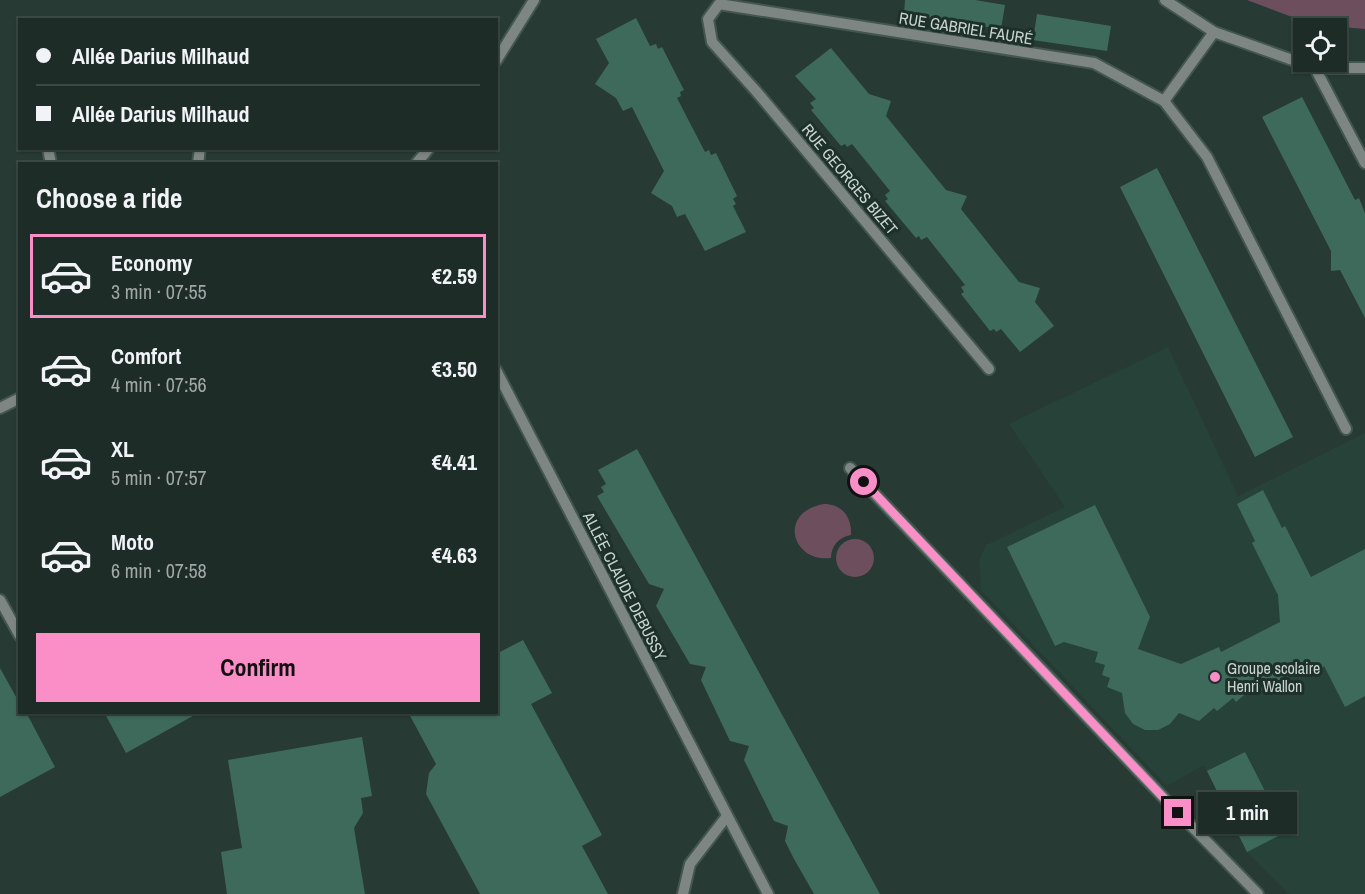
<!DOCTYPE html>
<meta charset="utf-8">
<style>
:root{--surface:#1d2c27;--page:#25342f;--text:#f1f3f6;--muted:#a0a7a7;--line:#3b4844;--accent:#fa8fc7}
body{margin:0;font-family:"Archivo Narrow",sans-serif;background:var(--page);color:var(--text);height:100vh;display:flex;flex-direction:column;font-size:22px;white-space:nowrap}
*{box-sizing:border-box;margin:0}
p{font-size:20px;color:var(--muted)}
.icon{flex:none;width:33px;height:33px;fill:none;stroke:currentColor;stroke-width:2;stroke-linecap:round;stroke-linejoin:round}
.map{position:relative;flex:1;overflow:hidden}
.side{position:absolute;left:18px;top:162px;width:480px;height:552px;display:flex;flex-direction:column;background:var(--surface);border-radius:0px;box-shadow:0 2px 4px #0004,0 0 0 2px var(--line)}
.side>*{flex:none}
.top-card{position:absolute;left:18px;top:18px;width:480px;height:132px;border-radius:0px;box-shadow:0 2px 4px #0004,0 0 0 2px var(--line);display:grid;align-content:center;height:132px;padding:0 18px;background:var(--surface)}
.fabs{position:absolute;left:1293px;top:18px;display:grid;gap:12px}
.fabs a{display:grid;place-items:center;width:54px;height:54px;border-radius:0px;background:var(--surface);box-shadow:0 2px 4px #0004,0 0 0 2px var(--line);font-size:30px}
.end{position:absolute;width:27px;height:27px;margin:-14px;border:8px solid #fa8fc7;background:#111;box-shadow:0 0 0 3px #111}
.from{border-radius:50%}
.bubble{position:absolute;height:42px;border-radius:0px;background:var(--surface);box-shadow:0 2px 4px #0004,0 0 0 2px var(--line);font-size:20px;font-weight:700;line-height:42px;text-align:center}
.top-card b{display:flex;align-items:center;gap:21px;height:57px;font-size:22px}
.top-card b+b{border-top:2px solid var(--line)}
.top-card i{width:15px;height:15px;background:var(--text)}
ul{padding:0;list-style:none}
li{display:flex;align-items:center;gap:18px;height:84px;margin:0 12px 9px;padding:0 6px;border:3px solid transparent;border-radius:0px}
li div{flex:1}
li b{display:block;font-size:22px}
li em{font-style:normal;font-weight:700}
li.current{border-color:var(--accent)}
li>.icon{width:54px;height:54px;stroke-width:1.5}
h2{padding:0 18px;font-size:27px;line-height:72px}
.action{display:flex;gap:12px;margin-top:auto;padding:12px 18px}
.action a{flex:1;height:69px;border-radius:0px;background:var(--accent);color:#111;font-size:24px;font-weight:700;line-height:69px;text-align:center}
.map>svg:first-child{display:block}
.built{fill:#274238}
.green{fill:#6d4e5d}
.building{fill:#3e6a5b}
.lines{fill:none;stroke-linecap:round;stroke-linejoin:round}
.minor-casing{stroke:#445650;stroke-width:14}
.minor{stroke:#7d8683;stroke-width:10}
.route{stroke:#fa8fc7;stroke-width:8}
.poi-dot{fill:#fa8fc7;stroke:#1e302a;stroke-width:2}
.labels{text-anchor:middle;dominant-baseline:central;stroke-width:6;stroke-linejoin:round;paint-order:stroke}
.street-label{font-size:16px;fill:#cad5d1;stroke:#1e302a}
.poi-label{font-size:16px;fill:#cad5d1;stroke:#1e302a;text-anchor:start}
</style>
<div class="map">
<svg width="1365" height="894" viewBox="0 0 1365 894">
<rect width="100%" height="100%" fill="#273a34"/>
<!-- built -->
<path class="built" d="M1168 347 1238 496 1365 433V894H1289L1247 852 1204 765 1167 786 981 590 979 561 986 545 1065 507 1009 424Z"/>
<!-- green -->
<g class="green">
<path d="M1247 0H1365V29L1342 27 1338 51 1336 28H1304L1303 45 1295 43 1300 20Z"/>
<path d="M824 504C842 504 852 517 851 535 839 537 831 546 831 558 792 563 777 512 824 504Z"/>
<circle cx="855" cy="558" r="19"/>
</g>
<!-- building -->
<g class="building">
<path d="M905 0H975L1005 5 1001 29 904 15Z"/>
<path d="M1037 14 1111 26 1107 51 1033 40Z"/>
<path d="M636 18 650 46 656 44 658 49 662 47 684 90 680 92 681 96 677 98 705 152 709 150 711 155 716 153 737 196 733 199 736 204 733 206 746 232 705 251 685 214 677 217 672 206 651 193 664 171 632 107 623 111 616 98 595 84 609 63 596 39Z"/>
<path d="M831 48 869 94 891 101 886 116 946 190 967 196 961 209 1019 282 1040 288 1035 302 1054 326 1020 352 1001 329 996 332 994 329 990 331 961 294 964 292 961 287 965 285 927 237 921 240 919 236 916 238 885 201 888 199 885 195 890 191 852 144 847 147 845 144 841 146 811 110 814 108 810 103 816 99 795 76Z"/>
<path d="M1302 97 1355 200 1359 198 1365 213V318L1340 270 1331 271V251L1262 117Z"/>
<path d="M1157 168 1293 437 1255 457 1120 187Z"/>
<path d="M637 449 880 894H814L794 859 785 841 788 826 774 821 744 760 749 746 730 741 701 680 706 667 690 664 656 606 664 589 649 584 597 496 604 492 601 487 606 484 598 470Z"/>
<path d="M1263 490 1282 528 1285 526 1311 577 1365 549V696L1345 707 1324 666 1315 675 1306 667 1255 693 1251 689 1236 702 1233 698 1217 711 1214 708 1199 721 1179 713 1170 724 1158 730H1145L1133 724 1125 713 1122 693 1107 687 1110 678 1102 675 1105 665 1095 662 1098 652 1064 642 1055 646 1007 547 1095 505 1150 617 1138 649 1181 664 1219 647 1221 652 1280 622 1278 595 1252 543 1255 541 1237 504Z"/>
<path d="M523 640 552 693 531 704 602 835 582 846 608 894H480L426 794 429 773 436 764 408 712H496V654Z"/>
<path d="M0 668 20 704V712L27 714 55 767 0 797Z"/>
<path d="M104 712H200L126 753Z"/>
<path d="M362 737 372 796 361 798 363 813 354 828 365 894H227L221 852 242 848 228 760Z"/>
<path d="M1245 752 1286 832 1247 852 1207 771Z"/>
</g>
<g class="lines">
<defs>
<g id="minor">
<path d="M1165 0 1214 32 1315 68H1365"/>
<path d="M496 61 534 0"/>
<path d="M1315 68 1365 163"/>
<path d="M1164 101 1214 32"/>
<path d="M48 148 51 164"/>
<path d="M198 164 200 148"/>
<path d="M416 164 429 148"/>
<path d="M989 369 756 91 712 42 708 19 719 4 1094 63 1164 101 1207 157 1346 429"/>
<path d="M496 370 768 894"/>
<path d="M0 408 20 398"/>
<path d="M850 468 1162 796 1258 894"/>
<path d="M0 600 20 636"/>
<path d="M683 894 690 864 727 816"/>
</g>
</defs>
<!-- minor casing -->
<use href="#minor" class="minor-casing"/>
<!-- minor -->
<use href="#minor" class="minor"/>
</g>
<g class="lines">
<!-- route -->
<path class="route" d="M864 482 1178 813"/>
</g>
<!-- markers -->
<circle class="poi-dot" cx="1215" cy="677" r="6"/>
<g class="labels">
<!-- street labels -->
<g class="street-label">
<text transform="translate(966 28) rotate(9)">RUE GABRIEL FAURÉ</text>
<text transform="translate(850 179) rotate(50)">RUE GEORGES BIZET</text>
<text transform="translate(625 586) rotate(63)">ALLÉE CLAUDE DEBUSSY</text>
</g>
<!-- poi labels -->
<g class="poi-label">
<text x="1227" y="668">Groupe scolaire<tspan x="1227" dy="18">Henri Wallon</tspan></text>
</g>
</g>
</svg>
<div class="fabs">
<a><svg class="icon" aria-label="locate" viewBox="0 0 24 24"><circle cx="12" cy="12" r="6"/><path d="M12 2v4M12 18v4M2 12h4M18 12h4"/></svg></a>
</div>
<i class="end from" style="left:864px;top:482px"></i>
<i class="end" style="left:1178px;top:813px"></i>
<div class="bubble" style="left:1198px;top:792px;width:99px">1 min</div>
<div class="top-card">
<b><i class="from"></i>Allée Darius Milhaud</b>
<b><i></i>Allée Darius Milhaud</b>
</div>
<section class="side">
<h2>Choose a ride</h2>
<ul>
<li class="current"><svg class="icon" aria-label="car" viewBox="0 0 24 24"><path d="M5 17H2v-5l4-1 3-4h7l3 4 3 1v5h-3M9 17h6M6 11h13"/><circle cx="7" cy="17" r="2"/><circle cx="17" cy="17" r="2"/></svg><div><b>Economy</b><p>3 min · 07:55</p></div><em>€2.59</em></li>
<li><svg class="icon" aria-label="car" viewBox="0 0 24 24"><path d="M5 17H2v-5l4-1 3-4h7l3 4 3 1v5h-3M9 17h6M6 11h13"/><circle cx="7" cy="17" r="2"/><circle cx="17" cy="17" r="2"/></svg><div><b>Comfort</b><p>4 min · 07:56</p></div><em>€3.50</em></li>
<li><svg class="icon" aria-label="car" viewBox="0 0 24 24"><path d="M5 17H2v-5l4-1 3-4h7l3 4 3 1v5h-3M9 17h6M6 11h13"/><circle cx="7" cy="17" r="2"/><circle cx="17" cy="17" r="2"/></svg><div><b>XL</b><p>5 min · 07:57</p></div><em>€4.41</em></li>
<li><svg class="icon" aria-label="car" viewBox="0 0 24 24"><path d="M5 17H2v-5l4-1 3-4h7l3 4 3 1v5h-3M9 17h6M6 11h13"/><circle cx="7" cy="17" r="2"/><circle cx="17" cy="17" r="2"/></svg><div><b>Moto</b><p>6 min · 07:58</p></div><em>€4.63</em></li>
</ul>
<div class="action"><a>Confirm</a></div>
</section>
</div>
